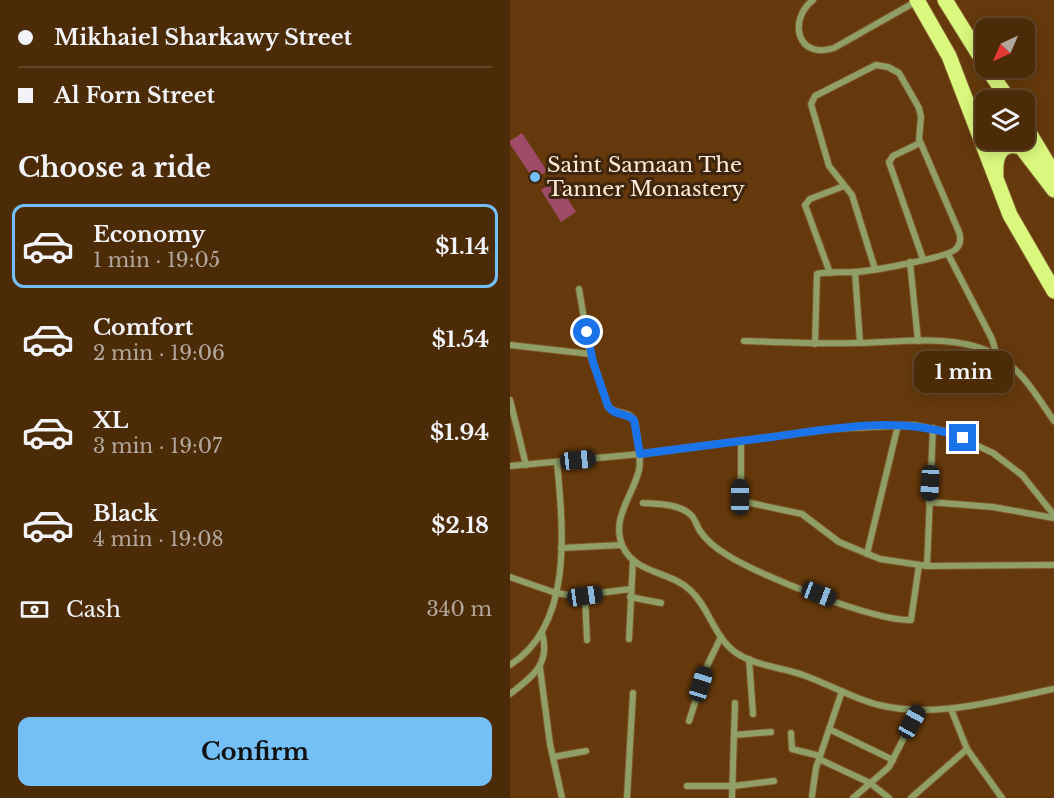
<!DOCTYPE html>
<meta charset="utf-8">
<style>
:root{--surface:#4c2b08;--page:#563716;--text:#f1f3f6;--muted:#b2a79c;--line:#634729;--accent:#74c0f6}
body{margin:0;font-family:"Libre Baskerville",serif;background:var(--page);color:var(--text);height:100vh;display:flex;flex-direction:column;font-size:22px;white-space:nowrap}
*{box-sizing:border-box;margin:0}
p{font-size:20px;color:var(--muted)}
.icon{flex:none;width:33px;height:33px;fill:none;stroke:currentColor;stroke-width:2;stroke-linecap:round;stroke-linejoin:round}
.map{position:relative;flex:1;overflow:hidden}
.details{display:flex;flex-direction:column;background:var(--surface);width:510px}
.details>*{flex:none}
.hud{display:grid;align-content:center;height:132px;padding:0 18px;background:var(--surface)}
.needle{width:39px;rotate:224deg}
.fabs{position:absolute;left:465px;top:18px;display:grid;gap:12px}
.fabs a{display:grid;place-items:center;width:60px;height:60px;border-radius:12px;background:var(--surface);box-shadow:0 3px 15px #0003,0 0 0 2px var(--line);font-size:30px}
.end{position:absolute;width:27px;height:27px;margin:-14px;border:8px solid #1a73e8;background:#fff;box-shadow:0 0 0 3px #fff}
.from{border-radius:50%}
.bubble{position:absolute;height:42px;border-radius:12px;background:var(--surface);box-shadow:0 3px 15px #0003,0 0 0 2px var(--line);font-size:20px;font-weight:800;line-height:42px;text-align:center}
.car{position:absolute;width:18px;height:36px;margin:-18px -9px;border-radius:8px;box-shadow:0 0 4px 2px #0007;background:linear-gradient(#222 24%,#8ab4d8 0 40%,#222 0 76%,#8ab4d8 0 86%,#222 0)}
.hud b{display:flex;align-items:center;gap:21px;height:57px;font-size:22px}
.hud b+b{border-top:2px solid var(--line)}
.hud i{width:15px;height:15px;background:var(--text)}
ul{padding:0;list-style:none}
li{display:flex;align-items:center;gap:18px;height:84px;margin:0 12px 9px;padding:0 6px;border:3px solid transparent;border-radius:12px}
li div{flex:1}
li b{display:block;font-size:22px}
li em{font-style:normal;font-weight:800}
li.current{border-color:var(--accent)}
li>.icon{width:54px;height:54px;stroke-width:1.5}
h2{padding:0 18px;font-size:27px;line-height:72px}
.pay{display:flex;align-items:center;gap:15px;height:66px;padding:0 18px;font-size:22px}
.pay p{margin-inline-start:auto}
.primary-button{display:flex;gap:12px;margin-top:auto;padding:12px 18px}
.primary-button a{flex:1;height:69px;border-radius:12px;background:var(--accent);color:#111;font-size:24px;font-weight:800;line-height:69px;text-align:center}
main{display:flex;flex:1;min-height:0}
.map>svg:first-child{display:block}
.green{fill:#9f4a66}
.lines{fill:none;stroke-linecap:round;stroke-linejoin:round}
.minor-casing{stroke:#7e552c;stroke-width:8}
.primary-casing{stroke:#7e552c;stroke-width:17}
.minor{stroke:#909f66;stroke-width:6}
.primary{stroke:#daf87d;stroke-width:15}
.route{stroke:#1a73e8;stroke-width:8}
.poi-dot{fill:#74c0f6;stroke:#3e250d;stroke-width:2}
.labels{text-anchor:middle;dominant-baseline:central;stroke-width:6;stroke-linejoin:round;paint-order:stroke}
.poi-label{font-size:21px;fill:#ffeada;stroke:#3e250d;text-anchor:start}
</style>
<main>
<section class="details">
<div class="hud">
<b><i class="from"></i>Mikhaiel Sharkawy Street</b>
<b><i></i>Al Forn Street</b>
</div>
<h2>Choose a ride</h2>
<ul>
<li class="current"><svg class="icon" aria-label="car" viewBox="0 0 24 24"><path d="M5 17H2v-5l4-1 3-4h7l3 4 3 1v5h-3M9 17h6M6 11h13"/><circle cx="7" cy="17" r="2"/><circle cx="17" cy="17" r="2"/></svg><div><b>Economy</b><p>1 min · 19:05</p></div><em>$1.14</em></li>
<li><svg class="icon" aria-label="car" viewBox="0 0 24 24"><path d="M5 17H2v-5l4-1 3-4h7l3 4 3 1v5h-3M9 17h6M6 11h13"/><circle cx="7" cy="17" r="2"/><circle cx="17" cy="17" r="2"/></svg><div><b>Comfort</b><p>2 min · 19:06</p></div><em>$1.54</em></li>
<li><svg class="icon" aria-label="car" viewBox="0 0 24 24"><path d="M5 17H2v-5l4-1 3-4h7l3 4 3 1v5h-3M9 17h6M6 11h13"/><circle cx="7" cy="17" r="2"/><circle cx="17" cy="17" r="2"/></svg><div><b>XL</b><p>3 min · 19:07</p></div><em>$1.94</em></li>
<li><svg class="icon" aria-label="car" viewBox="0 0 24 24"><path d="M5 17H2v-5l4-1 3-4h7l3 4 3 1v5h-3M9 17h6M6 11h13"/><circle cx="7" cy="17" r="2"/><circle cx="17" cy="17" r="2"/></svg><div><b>Black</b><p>4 min · 19:08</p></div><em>$2.18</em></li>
</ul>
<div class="pay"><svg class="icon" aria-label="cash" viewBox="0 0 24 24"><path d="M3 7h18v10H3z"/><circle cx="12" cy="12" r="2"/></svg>Cash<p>340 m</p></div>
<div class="primary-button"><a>Confirm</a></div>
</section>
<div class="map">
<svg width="544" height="798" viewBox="0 0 544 798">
<rect width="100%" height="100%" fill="#65390b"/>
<!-- green -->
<g class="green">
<path d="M12 133 37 171 24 180 0 144V141Z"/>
<path d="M46 180 66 212 51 222 31 190Z"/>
</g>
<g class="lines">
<defs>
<g id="minor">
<path d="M303 0C277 21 288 60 324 48L407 1"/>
<path d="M410 143 383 156 379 162 413 259"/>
<path d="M438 254 482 339 487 356"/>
<path d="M400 262 408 341"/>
<path d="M345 272 350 343"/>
<path d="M320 273 295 205 300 199 334 186"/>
<path d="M69 289 80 354 98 406C104 415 119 410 124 420 127 425 126 433 127 438 129 449 131 459 129 470 123 496 100 519 113 547 126 574 160 571 180 590 199 607 204 637 225 652 244 666 271 667 293 675 319 684 343 699 369 705 426 719 488 700 544 689"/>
<path d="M234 341C271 342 307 344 344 343 389 343 447 332 488 356 513 371 528 398 544 421"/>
<path d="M305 344 307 274C319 271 332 273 345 272 361 271 437 258 446 249 451 244 451 238 449 232L409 139 411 117 409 108 389 73 378 67 366 65 305 96 301 104 319 166 342 195 365 269"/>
<path d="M0 345 80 354"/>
<path d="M0 400 16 465"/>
<path d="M231 441V501L292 514 329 542 370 559 417 566 544 565"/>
<path d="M0 466 130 454 320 429 404 425 438 432 483 453 512 475 544 515"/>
<path d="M419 502 483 507 544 518"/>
<path d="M133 503C148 504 170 504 181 515 185 519 187 526 190 531 197 541 207 549 217 555 250 576 364 621 401 620L409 565"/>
<path d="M51 548 112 545"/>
<path d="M357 554 388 425"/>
<path d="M417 566 423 428"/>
<path d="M0 577 46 593 65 596 121 589"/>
<path d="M75 596 77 640"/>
<path d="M120 597 151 603"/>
<path d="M119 639 123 560"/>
<path d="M239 659 243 714"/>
<path d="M0 665C64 625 53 527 47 462"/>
<path d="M30 668 40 744 52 798"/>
<path d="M0 694C22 677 41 664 32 633"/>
<path d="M441 709 457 749 492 798"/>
<path d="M179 721 197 666 211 637"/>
<path d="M319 729 383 760"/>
<path d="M281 733 282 749 310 756"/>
<path d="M224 735 261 732"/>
<path d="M43 757 76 751"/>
<path d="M309 759 360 783 379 798"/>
<path d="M177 786H223L264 781"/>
<path d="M302 796 306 768 332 691"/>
<path d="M117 798 123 693"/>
<path d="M222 798 225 703"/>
<path d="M343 798 379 767 408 710"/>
<path d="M401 798 457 749"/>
</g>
<g id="primary">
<path d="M407 0 439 56 500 215 544 291"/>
<path d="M435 0 476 66"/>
<path d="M477 68 499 100"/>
<path d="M514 124 544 174"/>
<path d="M486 174C485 157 490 141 511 147L544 190"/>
</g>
</defs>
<!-- minor casing -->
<use href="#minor" class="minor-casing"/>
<!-- primary casing -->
<use href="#primary" class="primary-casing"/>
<!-- minor -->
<use href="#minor" class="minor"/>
<!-- primary -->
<use href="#primary" class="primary"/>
</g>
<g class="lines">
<!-- route -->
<path class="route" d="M77 332 83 362 98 406C104 416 116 412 124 420L130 454C174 448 218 443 262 437 325 428 393 415 453 438"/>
</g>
<!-- markers -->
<circle class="poi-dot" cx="25" cy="177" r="6"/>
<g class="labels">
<!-- poi labels -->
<g class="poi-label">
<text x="37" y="165">Saint Samaan The<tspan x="37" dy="24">Tanner Monastery</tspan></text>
</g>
</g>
</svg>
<div class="fabs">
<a><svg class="needle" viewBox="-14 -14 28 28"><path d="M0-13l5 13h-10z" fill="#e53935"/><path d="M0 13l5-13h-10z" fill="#b2a79c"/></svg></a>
<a><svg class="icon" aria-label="layers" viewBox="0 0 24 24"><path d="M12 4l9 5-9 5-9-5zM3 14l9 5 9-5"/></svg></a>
</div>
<i class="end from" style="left:77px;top:332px"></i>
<i class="end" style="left:453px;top:438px"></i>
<div class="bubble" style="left:404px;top:351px;width:99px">1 min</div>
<i class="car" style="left:68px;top:460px;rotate:84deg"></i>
<i class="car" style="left:420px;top:483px;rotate:183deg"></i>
<i class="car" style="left:230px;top:497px;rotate:0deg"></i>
<i class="car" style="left:309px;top:594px;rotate:111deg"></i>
<i class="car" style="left:75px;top:596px;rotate:82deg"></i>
<i class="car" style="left:191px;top:684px;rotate:17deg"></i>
<i class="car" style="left:402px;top:722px;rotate:29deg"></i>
</div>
</main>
